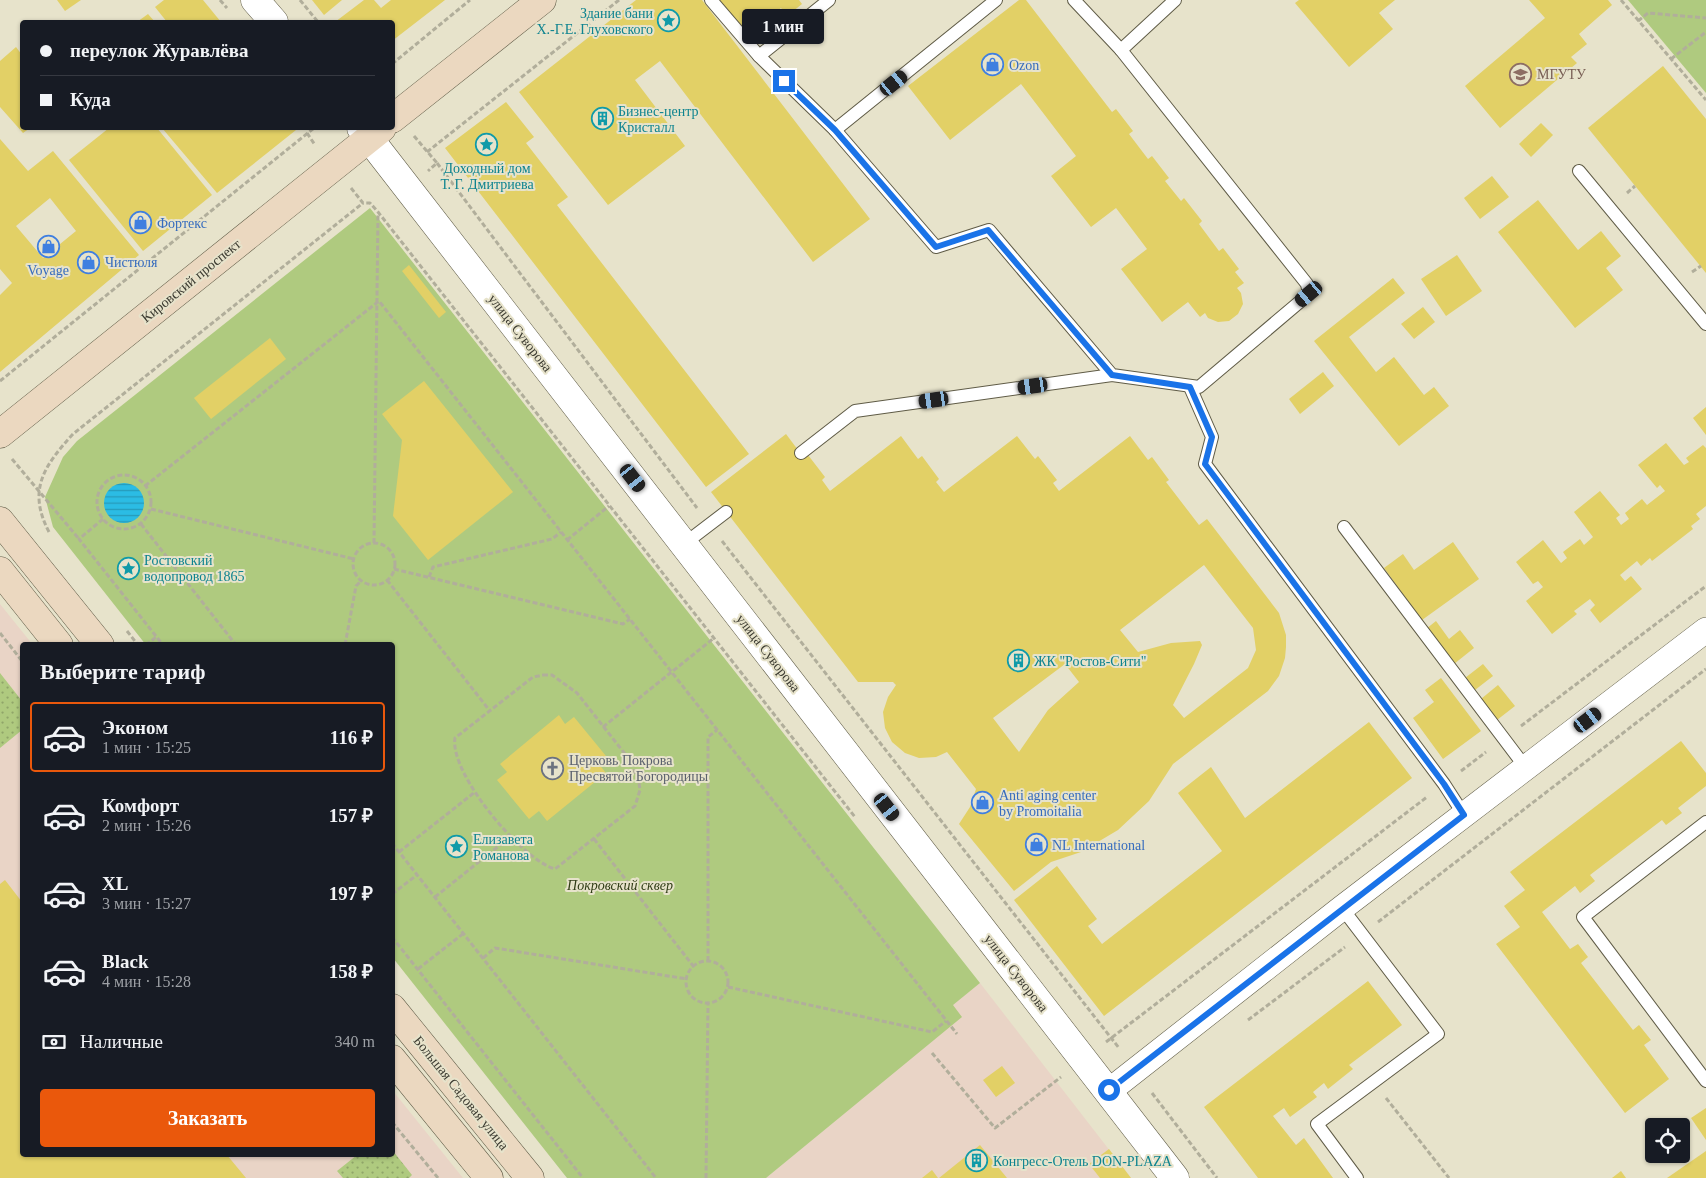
<!DOCTYPE html>
<html lang="ru">
<meta charset="utf-8">
<style>
:root{--surface:#171b24;--page:#20242c;--text:#f1f3f6;--muted:#9ea1a6;--line:#363941;--accent:#ea580c}
body{margin:0;font-family:Georgia,serif;background:var(--page);color:var(--text);height:100vh;display:flex;flex-direction:column;font-size:19px;white-space:nowrap}
*{box-sizing:border-box;margin:0}
p{font-size:16px;color:var(--muted)}
.icon{flex:none;width:28px;height:28px;fill:none;stroke:currentColor;stroke-width:2;stroke-linecap:round;stroke-linejoin:round}
.map{position:relative;flex:1;overflow:hidden}
.panel{position:absolute;left:20px;top:642px;width:375px;height:515px;display:flex;flex-direction:column;background:var(--surface);border-radius:5px;box-shadow:0 1px 4px #0004}
.panel>*{flex:none}
.hud{position:absolute;left:20px;top:20px;width:375px;height:110px;border-radius:5px;box-shadow:0 1px 4px #0004;display:grid;align-content:center;height:110px;padding:0 20px;background:var(--surface)}
.tools{position:absolute;left:1645px;top:1118px;display:grid;gap:10px}
.tools a{display:grid;place-items:center;width:45px;height:45px;border-radius:5px;background:var(--surface);box-shadow:0 1px 4px #0004;font-size:25px}
.end{position:absolute;width:22px;height:22px;margin:-11px;border:6px solid #1a73e8;background:#fff;box-shadow:0 0 0 2px #fff}
.from{border-radius:50%}
.bubble{position:absolute;height:35px;border-radius:5px;background:var(--surface);box-shadow:0 1px 4px #0004;font-size:16px;font-weight:700;line-height:35px;text-align:center}
.car{position:absolute;width:15px;height:30px;margin:-15px -8px;border-radius:6px;box-shadow:0 0 4px 1px #0007;background:linear-gradient(#222 24%,#8ab4d8 0 40%,#222 0 76%,#8ab4d8 0 86%,#222 0)}
.hud b{display:flex;align-items:center;gap:18px;height:48px;font-size:19px}
.hud b+b{border-top:1px solid var(--line)}
.hud i{width:12px;height:12px;background:var(--text)}
ul{padding:0;list-style:none}
li{display:flex;align-items:center;gap:15px;height:70px;margin:0 10px 8px;padding:0 10px;border:2px solid transparent;border-radius:5px}
li div{flex:1}
li b{display:block;font-size:19px}
li em{font-style:normal;font-weight:700}
li.selected{border-color:var(--accent)}
li>.icon{width:45px;height:45px;stroke-width:1.5}
h2{padding:0 20px;font-size:22px;line-height:60px}
.pay{display:flex;align-items:center;gap:12px;height:55px;padding:0 20px;font-size:19px}
.pay p{margin-inline-start:auto}
.primary-button{display:flex;gap:10px;margin-top:auto;padding:10px 20px}
.primary-button a{flex:1;height:58px;border-radius:5px;background:var(--accent);color:#fff;font-size:20px;font-weight:700;line-height:58px;text-align:center}
.map>svg:first-child{display:block}
.commercial{fill:#e9d4c6}
.grass{fill:url(#grass-dots)}
.park{fill:#afca7f}
.water{fill:url(#water-rules)}
.building{fill:#e2d066;fill-rule:evenodd}
.lines{fill:none;stroke-linecap:round;stroke-linejoin:round}
.service-casing{stroke:#5f5b46;stroke-width:14}
.minor-casing{stroke:#5f5b46;stroke-width:26}
.tertiary-casing{stroke:#5f5b46;stroke-width:29}
.secondary-casing{stroke:#5f5b46;stroke-width:29}
.path{stroke:#b1ae9b;stroke-width:3;stroke-dasharray:5 2.5;stroke-linecap:butt}
.service{stroke:#fff;stroke-width:12}
.minor{stroke:#fff;stroke-width:25}
.tertiary{stroke:#fff;stroke-width:28}
.secondary{stroke:#ebd8c0;stroke-width:28}
.route{stroke:#1a73e8;stroke-width:6}
.labels{text-anchor:middle;dominant-baseline:central;stroke-width:4;stroke-linejoin:round;paint-order:stroke}
.culture-label{font-size:14px;fill:#0d838f;stroke:#e7e3cb;text-anchor:start}
.shop-label{font-size:14px;fill:#366cbe;stroke:#e7e3cb;text-anchor:start}
.education-label{font-size:14px;fill:#785e54;stroke:#e7e3cb;text-anchor:start}
.street-label{font-size:14px;fill:#3d3c32;stroke:#e7e3cb}
.worship-label{font-size:14px;fill:#5b616d;stroke:#e7e3cb;text-anchor:start}
.park-label{font-size:14px;font-style:italic;fill:#303d16;stroke:#e7e3cb}
</style>
<div class="map">
<svg width="1706" height="1178" viewBox="0 0 1706 1178">
<defs>
<pattern id="grass-dots" width="8" height="8" patternUnits="userSpaceOnUse" patternTransform="scale(1.25)"><rect width="8" height="8" fill="#afca7f"/><path d="M2 2h.1M6 6h.1" fill="none" stroke="#90a569" stroke-width="1.8" stroke-linecap="round"/></pattern>
<pattern id="water-rules" width="6" height="5" patternUnits="userSpaceOnUse" patternTransform="scale(1.25)"><rect width="6" height="5" fill="#2bbce4"/><path d="M0 2.5h6" fill="none" stroke="#269ab9"/></pattern>
</defs>
<rect width="100%" height="100%" fill="#e7e3cb"/>
<!-- commercial -->
<g class="commercial">
<path d="M0 604 33 645H22V1155H392L393 1091 463 1178H0Z"/>
<path d="M980 983 1131 1178H766L961 1017 952 1005Z"/>
</g>
<!-- grass -->
<g class="grass">
<path d="M0 673 22 701V730L0 748Z"/>
<path d="M393 1151 412 1175 409 1178H343L337 1171 357 1155H392Z"/>
</g>
<!-- park -->
<g class="park">
<path d="M1628 0H1706V93Z"/>
<path d="M370 208 980 983 953 1005 962 1017 766 1178H567L393 958 392 645H146L53 527 45 497 63 457 77 441Z"/>
</g>
<!-- water -->
<circle class="water" cx="124" cy="503" r="20"/>
<!-- building -->
<g class="building">
<path d="M57 0H81L65 11Z"/>
<path d="M164 0H203L221 22H167L155 7Z"/>
<path d="M312 0H342L324 15Z"/>
<path d="M364 0H374L381 8 391 0H445L392 41V22H335Z"/>
<path d="M636 0H702L870 219 813 262 660 61 635 80 685 146 608 205 519 92Z"/>
<path d="M719 0H799L802 4 787 16 781 8 747 35Z"/>
<path d="M1019 0H1026L1112 112 1116 109 1133 131 1129 134 1148 159 1152 156 1169 178 1165 181 1181 201 1184 198 1202 221 1199 224 1219 251 1223 248 1239 269 1235 272 1244 283 1237 288 1241 293 1243 304 1238 314 1229 321 1218 322 1208 318 1205 313 1200 317 1188 302 1162 322 1121 269 1147 249 1116 208 1091 227 1051 176 1076 156 1021 84 950 140 908 86Z"/>
<path d="M1299 0H1395L1379 13 1393 29 1349 67 1295 3Z"/>
<path d="M1529 0H1608L1612 5 1579 34 1587 44 1571 57 1577 63 1500 128 1465 86 1545 18Z"/>
<path d="M148 14 155 22H137Z"/>
<path d="M16 47 22 55V128H30L23 133 0 107V61Z"/>
<path d="M1663 66 1706 119V273L1588 128Z"/>
<path d="M506 102 534 137 526 143 568 197 557 205 749 454 706 487 445 148Z"/>
<path d="M1541 123 1553 135 1531 157 1519 144Z"/>
<path d="M109 128H157L212 195 143 251 69 160Z"/>
<path d="M162 128H296V130L217 193Z"/>
<path d="M0 139 28 171 53 151 139 255 0 372V295L12 283 0 269ZM50 198 76 231 43 258 16 226Z"/>
<path d="M1492 176 1509 197 1480 219 1464 198Z"/>
<path d="M1538 200 1578 250 1601 231 1621 256 1606 268 1623 290 1575 328 1498 232Z"/>
<path d="M1457 255 1482 291 1446 316 1421 279Z"/>
<path d="M409 265 446 312 439 318 402 271Z"/>
<path d="M1393 278 1405 293 1349 337 1376 372 1394 357 1424 395 1434 387 1449 406 1399 446 1314 341Z"/>
<path d="M1423 307 1435 322 1414 339 1401 324Z"/>
<path d="M270 338 286 359 211 419 194 398Z"/>
<path d="M1323 372 1334 386 1300 414 1289 399Z"/>
<path d="M424 381 513 492 428 560 393 516 402 440 382 414Z"/>
<path d="M1706 407V435L1693 418Z"/>
<path d="M786 434 804 458 808 455 825 477 822 480 830 491 901 436 918 459 922 456 939 479 936 482 944 492 1017 436 1035 459 1038 456 1057 480 1053 483 1059 491 1130 436 1148 460 1152 457 1169 480 1166 482 1199 525 1207 519 1279 613 1286 635V647L1285 658 1279 676 1268 691 1173 764 1149 801 1118 830 1081 852 1051 862 1014 891 959 824 970 807 976 789 947 752 936 757 919 758 905 753 892 742 885 728 883 712 888 697 896 685 893 682H858L711 492ZM1204 565 1253 628 1256 650 1248 668 1184 718 1173 705 1194 664 1202 645 1200 641 1171 643 1138 652 1120 630ZM1065 664 1079 682 1048 710 1019 752 993 718Z"/>
<path d="M1666 443 1684 465 1689 462 1686 458 1703 445 1706 448V506L1696 514 1700 519 1691 526 1693 529 1652 561 1650 558 1641 566 1637 561 1620 575 1625 581 1631 576 1642 589 1600 623 1590 610 1595 605 1590 599 1574 611 1577 614 1552 634 1526 601 1543 587 1538 581 1533 584 1516 562 1543 540 1561 563 1567 558 1563 552 1580 539 1584 545 1593 537 1574 512 1600 491 1620 515 1616 518 1621 525 1629 519 1625 513 1642 499 1647 505 1665 491 1660 485 1657 488 1638 465Z"/>
<path d="M1453 542 1479 579 1422 620 1384 568 1403 554 1414 570Z"/>
<path d="M1436 621 1449 639 1460 630 1474 648 1454 664 1426 629Z"/>
<path d="M1483 664 1493 676 1475 690 1465 678Z"/>
<path d="M1441 678 1481 731 1443 759 1413 718 1434 702 1425 690Z"/>
<path d="M1498 685 1515 706 1497 720 1481 699Z"/>
<path d="M559 715 565 724 574 717 606 756 598 763 606 773 547 821 539 811 529 819 497 780 507 772 500 764Z"/>
<path d="M1369 722 1412 778 1104 1016 1014 900 1057 866 1097 919 1088 926 1102 944 1222 851 1178 793 1211 767 1245 818Z"/>
<path d="M1681 741 1706 773V786L1678 808 1682 813 1666 825 1662 820 1590 875 1595 881 1580 893 1575 886 1542 912 1570 949 1578 944 1588 957 1581 963 1633 1030 1639 1025 1651 1040 1644 1045 1669 1079 1625 1113 1496 944 1520 927 1504 906 1525 890 1510 872Z"/>
<path d="M5 880 22 902V1155H227L246 1178H0V884Z"/>
<path d="M1368 981 1402 1025 1349 1065 1353 1069 1328 1089 1324 1083 1313 1092 1317 1097 1290 1117 1284 1108 1273 1116 1296 1145 1304 1138 1333 1178H1258L1204 1107Z"/>
<path d="M1002 1066 1015 1083 996 1097 983 1080Z"/>
<path d="M1706 1108V1140L1691 1118Z"/>
<path d="M980 1145 1007 1178H939Z"/>
<path d="M1109 1149 1131 1178H1100L1089 1164Z"/>
<path d="M1706 1151V1178H1667Z"/>
<path d="M932 1170 938 1178H922Z"/>
<path d="M1621 1171 1626 1178H1612Z"/>
</g>
<g class="lines">
<defs>
<g id="service">
<path d="M711 0 759 56 829 0"/>
<path d="M1074 0 1121 50"/>
<path d="M759 56 835 130 936 247 989 230 1112 375 1199 387 1309 294 1307 284 1121 50 1175 0"/>
<path d="M835 130 996 0"/>
<path d="M1579 171 1706 324"/>
<path d="M1190 387 1212 437 1205 464 1444 784 1464 815"/>
<path d="M801 453 855 411 1112 375"/>
<path d="M1344 527 1526 768"/>
<path d="M684 544 726 512"/>
<path d="M1706 822 1583 917 1706 1081"/>
<path d="M1342 908 1438 1034 1317 1124 1357 1178"/>
</g>
<path id="minor" d="M1109 1091 1342 908 1706 630"/>
<g id="tertiary">
<path d="M255 0 274 22"/>
<path d="M361 128 1175 1178"/>
</g>
<g id="secondary">
<path d="M392 119 542 0"/>
<path d="M0 434 382 128"/>
<path d="M0 521 100 645"/>
<path d="M0 571 59 645"/>
<path d="M392 1008 530 1178"/>
<path d="M392 1059 489 1178"/>
</g>
</defs>
<!-- service casing -->
<use href="#service" class="service-casing"/>
<!-- minor casing -->
<use href="#minor" class="minor-casing"/>
<!-- tertiary casing -->
<use href="#tertiary" class="tertiary-casing"/>
<!-- secondary casing -->
<use href="#secondary" class="secondary-casing"/>
<!-- path -->
<g class="path">
<path d="M220 0 227 8"/>
<path d="M300 0 318 22"/>
<path d="M1621 0 1706 100"/>
<path d="M1638 21 1648 13 1706 18"/>
<path d="M1671 59 1706 32"/>
<path d="M392 64 470 0"/>
<path d="M307 133 315 145"/>
<path d="M414 136 437 163 428 171"/>
<path d="M427 152 619 0"/>
<path d="M437 163 697 508"/>
<path d="M351 188 363 203H370L378 212 855 817"/>
<path d="M1627 193 1635 186"/>
<path d="M1692 272 1701 266"/>
<path d="M0 381 314 128"/>
<path d="M12 459 79 539"/>
<circle cx="124" cy="502" r="27"/>
<path d="M145 486 379 301 957 1034"/>
<path d="M151 509 354 559"/>
<path d="M103 519 79 539 163 645"/>
<path d="M141 524 236 645"/>
<path d="M49 532C27 490 44 466 73 434L363 203"/>
<path d="M567 540 609 506"/>
<path d="M722 541 1119 1048"/>
<path d="M374 543 378 213"/>
<circle cx="374" cy="564" r="21"/>
<path d="M394 569 623 624 630 619"/>
<path d="M429 577 433 567 552 539 561 532"/>
<path d="M387 580 490 711"/>
<path d="M127 631 138 645"/>
<path d="M0 633 22 661"/>
<path d="M146 645 156 637"/>
<path d="M345 645 356 586 361 581"/>
<path d="M543 675H552L577 693 629 759 639 783 640 790 635 806 555 869C522 860 449 773 455 738L533 677Z"/>
<path d="M1521 726 1706 586"/>
<path d="M603 727 714 638"/>
<path d="M1461 771 1486 752"/>
<path d="M594 839 694 967"/>
<path d="M392 843 656 1178"/>
<path d="M399 852 475 792"/>
<path d="M392 894 417 875"/>
<path d="M435 897 510 837"/>
<path d="M1378 922 1706 669"/>
<path d="M392 937 583 1178"/>
<path d="M483 958 495 948 687 979"/>
<path d="M708 961V737L717 730"/>
<circle cx="707" cy="982" r="21"/>
<path d="M418 969 464 933"/>
<path d="M728 987 932 1032 946 1021"/>
<path d="M1248 1020 1345 947"/>
<path d="M1106 1042 1427 797"/>
<path d="M932 1053 995 1128 1061 1077"/>
<path d="M1152 1093 1217 1178"/>
<path d="M1386 1098 1449 1178"/>
<path d="M392 1122 438 1178"/>
<path d="M706 1178 708 1003"/>
</g>
<!-- service -->
<use href="#service" class="service"/>
<!-- minor -->
<use href="#minor" class="minor"/>
<!-- tertiary -->
<use href="#tertiary" class="tertiary"/>
<!-- secondary -->
<use href="#secondary" class="secondary"/>
</g>
<g class="lines">
<!-- route -->
<path class="route" d="M784 81 835 130 936 247 988 230 1112 375 1190 387 1212 437 1205 464 1444 784 1464 815 1109 1090"/>
</g>
<!-- icons -->
<defs>
<symbol id="sight-ring" viewBox="-11 -11 22 22"><circle r="9.5" fill="#e7e3cb" stroke="#0f9aa8" stroke-width="1.5"/><path d="M0-6L1.8-2.2L6-1.7L2.9 1.2L3.7 5.4L0 3.3L-3.7 5.4L-2.9 1.2L-6-1.7L-1.8-2.2Z" fill="#0f9aa8"/></symbol>
<symbol id="shop-ring" viewBox="-11 -11 22 22"><circle r="9.5" fill="#e7e3cb" stroke="#3f7fe0" stroke-width="1.5"/><path d="M-5-2.5h2.3a2.7 3.5 0 0 1 5.4 0H5L5.5 6h-11ZM-1.5-2.5h3a1.5 2.3 0 0 0-3 0Z" fill="#3f7fe0"/></symbol>
<symbol id="university-ring" viewBox="-11 -11 22 22"><circle r="9.5" fill="#e7e3cb" stroke="#8d6e63" stroke-width="1.5"/><path d="M0-5L7-2L0 1L-7-2ZM-4 1L0 2.5L4 1V4Q0 6-4 4Z" fill="#8d6e63"/></symbol>
<symbol id="building-ring" viewBox="-11 -11 22 22"><circle r="9.5" fill="#e7e3cb" stroke="#0f9aa8" stroke-width="1.5"/><path d="M-4-6H4V6H1V3H-1V6H-4ZM-2.5-4.3h1.7v1.8h-1.7ZM.8-4.3h1.7v1.8H.8ZM-2.5-1h1.7V.8h-1.7ZM.8-1h1.7V.8H.8Z" fill="#0f9aa8"/></symbol>
<symbol id="church-ring" viewBox="-11 -11 22 22"><circle r="9.5" fill="#e7e3cb" stroke="#6b7280" stroke-width="1.5"/><path d="M-1.2-6h2.4v3.5h3.3v2.4h-3.3V6h-2.4V-.1h-3.3v-2.4h3.3Z" fill="#6b7280"/></symbol>
</defs>
<g fill-rule="evenodd">
<use href="#sight-ring" x="656" y="8" width="25" height="25"/>
<use href="#shop-ring" x="980" y="52" width="25" height="25"/>
<use href="#university-ring" x="1508" y="62" width="25" height="25"/>
<use href="#building-ring" x="590" y="106" width="25" height="25"/>
<use href="#sight-ring" x="474" y="132" width="25" height="25"/>
<use href="#shop-ring" x="128" y="210" width="25" height="25"/>
<use href="#shop-ring" x="36" y="234" width="25" height="25"/>
<use href="#shop-ring" x="76" y="250" width="25" height="25"/>
<use href="#sight-ring" x="116" y="556" width="25" height="25"/>
<use href="#building-ring" x="1006" y="648" width="25" height="25"/>
<use href="#church-ring" x="540" y="756" width="25" height="25"/>
<use href="#shop-ring" x="970" y="790" width="25" height="25"/>
<use href="#shop-ring" x="1024" y="832" width="25" height="25"/>
<use href="#sight-ring" x="444" y="834" width="25" height="25"/>
<use href="#building-ring" x="964" y="1148" width="25" height="25"/>
</g>
<g class="labels">
<!-- culture labels -->
<g class="culture-label">
<text x="653" y="13" text-anchor="end">Здание бани<tspan x="653" dy="16">Х.-Г.Е. Глуховского</tspan></text>
<text x="618" y="111">Бизнес-центр<tspan x="618" dy="16">Кристалл</tspan></text>
<text x="487" y="168" text-anchor="middle">Доходный дом<tspan x="487" dy="16">Т. Г. Дмитриева</tspan></text>
<text x="144" y="560">Ростовский<tspan x="144" dy="16">водопровод 1865</tspan></text>
<text x="1034" y="661">ЖК "Ростов-Сити"</text>
<text x="473" y="839">Елизавета<tspan x="473" dy="16">Романова</tspan></text>
<text x="993" y="1161">Конгресс-Отель DON-PLAZA</text>
</g>
<!-- shop labels -->
<g class="shop-label">
<text x="1009" y="65">Ozon</text>
<text x="157" y="223">Фортекс</text>
<text x="105" y="262">Чистюля</text>
<text x="48" y="270" text-anchor="middle">Voyage</text>
<text x="999" y="795">Anti aging center<tspan x="999" dy="16">by Promoitalia</tspan></text>
<text x="1052" y="845">NL International</text>
</g>
<!-- education labels -->
<g class="education-label">
<text x="1537" y="74">МГУТУ</text>
</g>
<!-- street labels -->
<g class="street-label">
<text transform="translate(191 281) rotate(-39)">Кировский проспект</text>
<text transform="translate(520 333) rotate(52)">улица Суворова</text>
<text transform="translate(768 653) rotate(52)">улица Суворова</text>
<text transform="translate(1016 973) rotate(52)">улица Суворова</text>
<text transform="translate(461 1093) rotate(51)">Большая Садовая улица</text>
</g>
<!-- worship labels -->
<g class="worship-label">
<text x="569" y="760">Церковь Покрова<tspan x="569" dy="16">Пресвятой Богородицы</tspan></text>
</g>
<!-- park labels -->
<g class="park-label">
<text x="620" y="885">Покровский сквер</text>
</g>
</g>
</svg>
<div class="tools">
<a><svg class="icon" aria-label="locate" viewBox="0 0 24 24"><circle cx="12" cy="12" r="6"/><path d="M12 2v4M12 18v4M2 12h4M18 12h4"/></svg></a>
</div>
<i class="end from" style="left:1109px;top:1090px"></i>
<i class="end" style="left:784px;top:81px"></i>
<div class="bubble" style="left:742px;top:9px;width:82px">1 мин</div>
<i class="car" style="left:894px;top:83px;rotate:51deg"></i>
<i class="car" style="left:1309px;top:294px;rotate:230deg"></i>
<i class="car" style="left:1033px;top:386px;rotate:262deg"></i>
<i class="car" style="left:934px;top:400px;rotate:262deg"></i>
<i class="car" style="left:633px;top:478px;rotate:142deg"></i>
<i class="car" style="left:1588px;top:720px;rotate:53deg"></i>
<i class="car" style="left:887px;top:807px;rotate:142deg"></i>
<div class="hud">
<b><i class="from"></i>переулок Журавлёва</b>
<b><i></i>Куда</b>
</div>
<section class="panel">
<h2>Выберите тариф</h2>
<ul>
<li class="selected"><svg class="icon" aria-label="car" viewBox="0 0 24 24"><path d="M5 17H2v-5l4-1 3-4h7l3 4 3 1v5h-3M9 17h6M6 11h13"/><circle cx="7" cy="17" r="2"/><circle cx="17" cy="17" r="2"/></svg><div><b>Эконом</b><p>1 мин · 15:25</p></div><em>116 ₽</em></li>
<li><svg class="icon" aria-label="car" viewBox="0 0 24 24"><path d="M5 17H2v-5l4-1 3-4h7l3 4 3 1v5h-3M9 17h6M6 11h13"/><circle cx="7" cy="17" r="2"/><circle cx="17" cy="17" r="2"/></svg><div><b>Комфорт</b><p>2 мин · 15:26</p></div><em>157 ₽</em></li>
<li><svg class="icon" aria-label="car" viewBox="0 0 24 24"><path d="M5 17H2v-5l4-1 3-4h7l3 4 3 1v5h-3M9 17h6M6 11h13"/><circle cx="7" cy="17" r="2"/><circle cx="17" cy="17" r="2"/></svg><div><b>XL</b><p>3 мин · 15:27</p></div><em>197 ₽</em></li>
<li><svg class="icon" aria-label="car" viewBox="0 0 24 24"><path d="M5 17H2v-5l4-1 3-4h7l3 4 3 1v5h-3M9 17h6M6 11h13"/><circle cx="7" cy="17" r="2"/><circle cx="17" cy="17" r="2"/></svg><div><b>Black</b><p>4 мин · 15:28</p></div><em>158 ₽</em></li>
</ul>
<div class="pay"><svg class="icon" aria-label="cash" viewBox="0 0 24 24"><path d="M3 7h18v10H3z"/><circle cx="12" cy="12" r="2"/></svg>Наличные<p>340 m</p></div>
<div class="primary-button"><a>Заказать</a></div>
</section>
</div>
